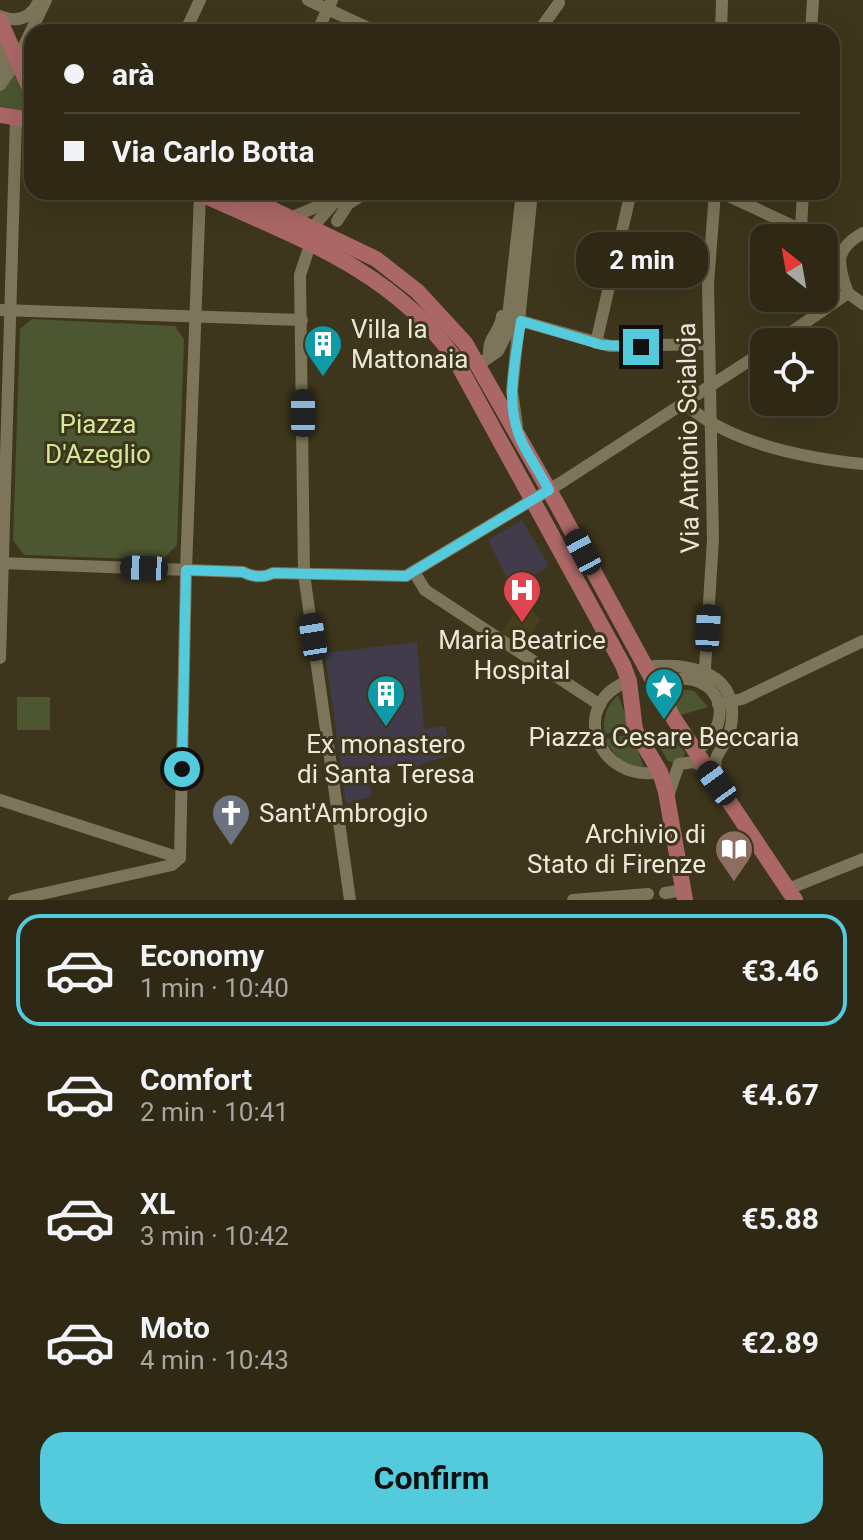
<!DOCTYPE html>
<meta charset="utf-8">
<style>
:root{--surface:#2e2815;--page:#3a3422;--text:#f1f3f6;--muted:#a7a6a0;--line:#494434;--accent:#53cbdc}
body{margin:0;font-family:Roboto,sans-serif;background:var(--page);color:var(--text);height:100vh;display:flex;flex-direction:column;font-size:30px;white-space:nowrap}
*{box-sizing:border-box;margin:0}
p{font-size:26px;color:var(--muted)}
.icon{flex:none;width:44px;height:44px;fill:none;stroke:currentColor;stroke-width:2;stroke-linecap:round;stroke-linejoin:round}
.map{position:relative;height:900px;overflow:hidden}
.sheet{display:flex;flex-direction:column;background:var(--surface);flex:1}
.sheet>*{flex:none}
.top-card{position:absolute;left:24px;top:24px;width:816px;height:176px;border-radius:24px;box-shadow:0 8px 32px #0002,0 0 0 2px var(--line);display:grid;align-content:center;height:176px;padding:0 40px;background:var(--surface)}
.needle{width:52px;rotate:329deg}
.fabs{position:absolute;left:750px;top:224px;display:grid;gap:16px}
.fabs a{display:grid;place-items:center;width:88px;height:88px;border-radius:16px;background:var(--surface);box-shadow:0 8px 32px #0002,0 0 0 2px var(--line);font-size:40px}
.end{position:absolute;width:36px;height:36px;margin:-18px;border:10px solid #53cbdc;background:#111;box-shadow:0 0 0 4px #111}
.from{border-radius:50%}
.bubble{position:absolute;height:56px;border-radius:24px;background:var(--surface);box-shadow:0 8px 32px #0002,0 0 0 2px var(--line);font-size:26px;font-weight:700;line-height:56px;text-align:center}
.car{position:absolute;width:24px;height:48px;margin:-24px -12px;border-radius:10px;box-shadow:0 0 6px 2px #0007;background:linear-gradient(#222 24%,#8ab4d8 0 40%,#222 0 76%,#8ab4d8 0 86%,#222 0)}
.top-card b{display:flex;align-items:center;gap:28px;height:76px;font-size:30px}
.top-card b+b{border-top:2px solid var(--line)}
.top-card i{width:20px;height:20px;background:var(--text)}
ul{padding:14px 0 0;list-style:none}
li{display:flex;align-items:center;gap:24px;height:112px;margin:0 16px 12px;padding:0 24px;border:4px solid transparent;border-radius:24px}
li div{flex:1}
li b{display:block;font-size:30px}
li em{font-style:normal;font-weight:700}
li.active{border-color:var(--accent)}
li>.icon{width:72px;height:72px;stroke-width:1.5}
.action{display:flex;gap:16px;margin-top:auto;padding:16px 40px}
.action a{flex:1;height:92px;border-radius:24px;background:var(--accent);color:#111;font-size:32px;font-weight:700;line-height:92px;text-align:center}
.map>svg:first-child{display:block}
.built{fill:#473e1c}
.education{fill:#413b4c}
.green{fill:#4c5630}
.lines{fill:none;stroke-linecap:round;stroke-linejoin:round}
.minor{stroke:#7d7559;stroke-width:12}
.major{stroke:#aa6766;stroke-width:16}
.route{stroke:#53cbdc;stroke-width:10}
.labels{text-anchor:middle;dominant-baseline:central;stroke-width:6;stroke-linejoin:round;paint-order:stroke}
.poi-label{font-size:26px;fill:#ece8d9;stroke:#3d361c}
.park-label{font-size:26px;fill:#d2e998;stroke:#3d361c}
.street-label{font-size:26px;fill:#ece8d9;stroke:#3d361c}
</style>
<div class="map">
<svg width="863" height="900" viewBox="0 0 863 900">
<rect width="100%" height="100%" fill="#3d361c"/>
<!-- built -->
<path class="built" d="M526 603 541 620 523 646 502 632 519 605 524 607Z"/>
<!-- education -->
<g class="education">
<path d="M522 520 549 566 512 588 488 540Z"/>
<path d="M417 642 424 729 445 726 452 755 419 765V769L412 771 409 761 388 766 390 776 370 785 372 796 346 804 325 653Z"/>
</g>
<!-- green -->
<g class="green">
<path d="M14 70 32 101V112L0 106V89Z"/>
<path d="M32 319 175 326 184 339 177 545 162 560 24 555 13 540 20 329Z"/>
<path d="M679 689 694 691 708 707 681 715 667 692Z"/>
<path d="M618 695 630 727 605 734C601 720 607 705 618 695Z"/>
<rect x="17" y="697" width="33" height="33"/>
<path d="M632 734 644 768 641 770 622 762 605 742 606 739Z"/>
<path d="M670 734 674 735 685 753 682 760 676 763 668 761 654 738Z"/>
</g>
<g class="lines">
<!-- minor -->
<g class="minor">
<path d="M308 0 377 32"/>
<path d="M0 16C17 23 30 19 38 3"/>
<path d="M185 32 200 0"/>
<path d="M317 32 332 0"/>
<path d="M538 32 559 3"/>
<path d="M721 32 722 0"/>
<path d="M811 32 813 0"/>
<path d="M0 71 3 63 5 35"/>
<path d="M0 85 15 64 46 0"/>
<path d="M348 192 333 204 318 221 300 275 304 574 350 900"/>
<path d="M720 192 819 238"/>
<path d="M336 201 348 204 367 192"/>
<path d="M290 218 333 200"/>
<path d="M337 221 348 204"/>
<path d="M801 229 803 192"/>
<path d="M863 233C834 249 837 264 848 293L863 304"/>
<path d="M0 310 302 320"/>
<path d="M521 321 610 346 709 344"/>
<path d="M777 342 848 293"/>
<path d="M596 343 631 192"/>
<path d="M489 357C488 333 500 335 502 316"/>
<path d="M478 365 498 351 506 335 522 192"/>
<path d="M685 404C731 444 803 458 863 464"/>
<path d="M517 426 512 391 532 192"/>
<path d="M0 563 243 572C252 577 264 578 273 573L406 576 562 482 764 351"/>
<path d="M414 572 425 590 600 705"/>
<path d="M0 658 16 118"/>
<path d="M645 667C689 662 744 671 730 731 728 742 719 749 716 759 714 766 718 775 717 783"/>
<path d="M629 681C567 703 597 784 660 772"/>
<path d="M704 684 713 539 708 284 715 192"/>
<path d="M655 685C713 660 745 717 695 752"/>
<path d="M718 704 742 699 863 641"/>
<path d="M668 796 679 764 694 762 707 769"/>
<path d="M0 800 180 858 186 570 200 193"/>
<path d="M788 889 863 859"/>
<path d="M665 893 684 890"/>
<path d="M14 900 172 865 180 858"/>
<path d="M573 900 648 894"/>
</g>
<!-- major -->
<g class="major">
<path d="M0 21 32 93"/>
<path d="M0 115 32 120"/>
<path d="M197 192C294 237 389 267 454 357L623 665 629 681 635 730 660 772 666 792 685 900"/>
<path d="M236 192 376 259 417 291 465 343 558 506 674 719 795 900"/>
</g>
</g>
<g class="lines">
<!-- route -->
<path class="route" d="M182 769 186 570 243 572C252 577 264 578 273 573L406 576 549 490C540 473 529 457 521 440 504 403 516 359 521 321L602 345 641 347"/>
</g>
<!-- icons -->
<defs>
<symbol id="building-pin" viewBox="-11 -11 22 30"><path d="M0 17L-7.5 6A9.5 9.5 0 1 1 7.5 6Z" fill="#0f9aa8" stroke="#3d361c"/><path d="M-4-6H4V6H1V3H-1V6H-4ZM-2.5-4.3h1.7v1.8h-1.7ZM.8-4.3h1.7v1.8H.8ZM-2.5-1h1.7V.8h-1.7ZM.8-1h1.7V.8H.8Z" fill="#fff"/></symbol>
<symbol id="hospital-pin" viewBox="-11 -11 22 30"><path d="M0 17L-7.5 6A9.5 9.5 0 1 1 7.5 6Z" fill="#e0444e" stroke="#3d361c"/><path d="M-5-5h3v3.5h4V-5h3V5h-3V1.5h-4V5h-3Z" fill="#fff"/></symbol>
<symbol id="sight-pin" viewBox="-11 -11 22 30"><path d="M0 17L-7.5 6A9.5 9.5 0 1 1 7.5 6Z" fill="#0f9aa8" stroke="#3d361c"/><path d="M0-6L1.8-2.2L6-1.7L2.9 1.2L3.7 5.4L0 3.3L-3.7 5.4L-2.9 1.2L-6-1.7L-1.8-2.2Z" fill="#fff"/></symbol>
<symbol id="church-pin" viewBox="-11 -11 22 30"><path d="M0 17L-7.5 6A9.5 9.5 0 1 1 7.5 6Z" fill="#6b7280" stroke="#3d361c"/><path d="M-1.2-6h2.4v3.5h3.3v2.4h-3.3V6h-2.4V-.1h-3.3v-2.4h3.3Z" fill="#fff"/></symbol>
<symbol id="library-pin" viewBox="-11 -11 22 30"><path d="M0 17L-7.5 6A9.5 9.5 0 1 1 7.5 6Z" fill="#8d6e63" stroke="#3d361c"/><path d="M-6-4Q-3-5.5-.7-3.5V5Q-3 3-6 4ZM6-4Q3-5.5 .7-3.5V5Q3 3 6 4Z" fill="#fff"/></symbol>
</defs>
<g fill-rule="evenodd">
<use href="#building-pin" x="301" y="322" width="44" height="60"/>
<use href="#hospital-pin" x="500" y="568" width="44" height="60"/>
<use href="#sight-pin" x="642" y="665" width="44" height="60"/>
<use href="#building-pin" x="364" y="672" width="44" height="60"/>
<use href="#church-pin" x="209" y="791" width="44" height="60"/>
<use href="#library-pin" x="712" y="827" width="44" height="60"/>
</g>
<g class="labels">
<!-- poi labels -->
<g class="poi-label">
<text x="351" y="329" text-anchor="start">Villa la<tspan x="351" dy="30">Mattonaia</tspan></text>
<text x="522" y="640">Maria Beatrice<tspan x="522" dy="30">Hospital</tspan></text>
<text x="664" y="737">Piazza Cesare Beccaria</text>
<text x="386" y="744">Ex monastero<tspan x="386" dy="30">di Santa Teresa</tspan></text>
<text x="259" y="813" text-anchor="start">Sant'Ambrogio</text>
<text x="706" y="834" text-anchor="end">Archivio di<tspan x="706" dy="30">Stato di Firenze</tspan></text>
</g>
<!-- park labels -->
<g class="park-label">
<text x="98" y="424">Piazza<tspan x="98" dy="30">D'Azeglio</tspan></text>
</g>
<!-- street labels -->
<g class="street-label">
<text transform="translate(688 438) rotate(-91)">Via Antonio Scialoja</text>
</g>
</g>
</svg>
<div class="fabs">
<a><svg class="needle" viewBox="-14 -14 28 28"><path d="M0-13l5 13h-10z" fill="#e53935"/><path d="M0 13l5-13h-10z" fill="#a7a6a0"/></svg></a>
<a><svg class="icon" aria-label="locate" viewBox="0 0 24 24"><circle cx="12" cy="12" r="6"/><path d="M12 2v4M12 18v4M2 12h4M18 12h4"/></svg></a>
</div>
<i class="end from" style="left:182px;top:769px"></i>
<i class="end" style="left:641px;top:347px"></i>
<div class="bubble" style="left:576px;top:232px;width:132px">2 min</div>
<i class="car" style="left:303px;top:413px;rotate:0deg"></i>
<i class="car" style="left:583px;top:552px;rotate:332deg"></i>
<i class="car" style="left:144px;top:568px;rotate:272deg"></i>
<i class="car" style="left:708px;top:628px;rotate:3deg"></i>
<i class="car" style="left:313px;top:637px;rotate:351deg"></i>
<i class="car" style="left:717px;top:783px;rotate:324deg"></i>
<div class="top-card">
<b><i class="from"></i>arà</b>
<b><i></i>Via Carlo Botta</b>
</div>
</div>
<section class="sheet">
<ul>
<li class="active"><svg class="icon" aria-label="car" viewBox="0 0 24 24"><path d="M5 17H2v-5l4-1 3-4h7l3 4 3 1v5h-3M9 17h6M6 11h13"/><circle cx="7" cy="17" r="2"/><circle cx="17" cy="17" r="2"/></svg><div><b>Economy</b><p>1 min · 10:40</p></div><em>€3.46</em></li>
<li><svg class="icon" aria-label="car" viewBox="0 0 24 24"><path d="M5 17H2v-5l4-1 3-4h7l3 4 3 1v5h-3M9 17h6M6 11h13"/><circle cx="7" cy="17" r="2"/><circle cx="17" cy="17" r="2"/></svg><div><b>Comfort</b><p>2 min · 10:41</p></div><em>€4.67</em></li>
<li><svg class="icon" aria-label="car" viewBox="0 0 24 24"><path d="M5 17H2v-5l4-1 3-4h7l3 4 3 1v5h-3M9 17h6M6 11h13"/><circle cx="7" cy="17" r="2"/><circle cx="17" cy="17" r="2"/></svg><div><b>XL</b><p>3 min · 10:42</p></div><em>€5.88</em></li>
<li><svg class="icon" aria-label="car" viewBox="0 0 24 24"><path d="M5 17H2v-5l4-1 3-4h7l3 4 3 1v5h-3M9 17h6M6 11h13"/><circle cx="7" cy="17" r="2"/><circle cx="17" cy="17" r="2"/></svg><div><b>Moto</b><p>4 min · 10:43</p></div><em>€2.89</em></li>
</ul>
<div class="action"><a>Confirm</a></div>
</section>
